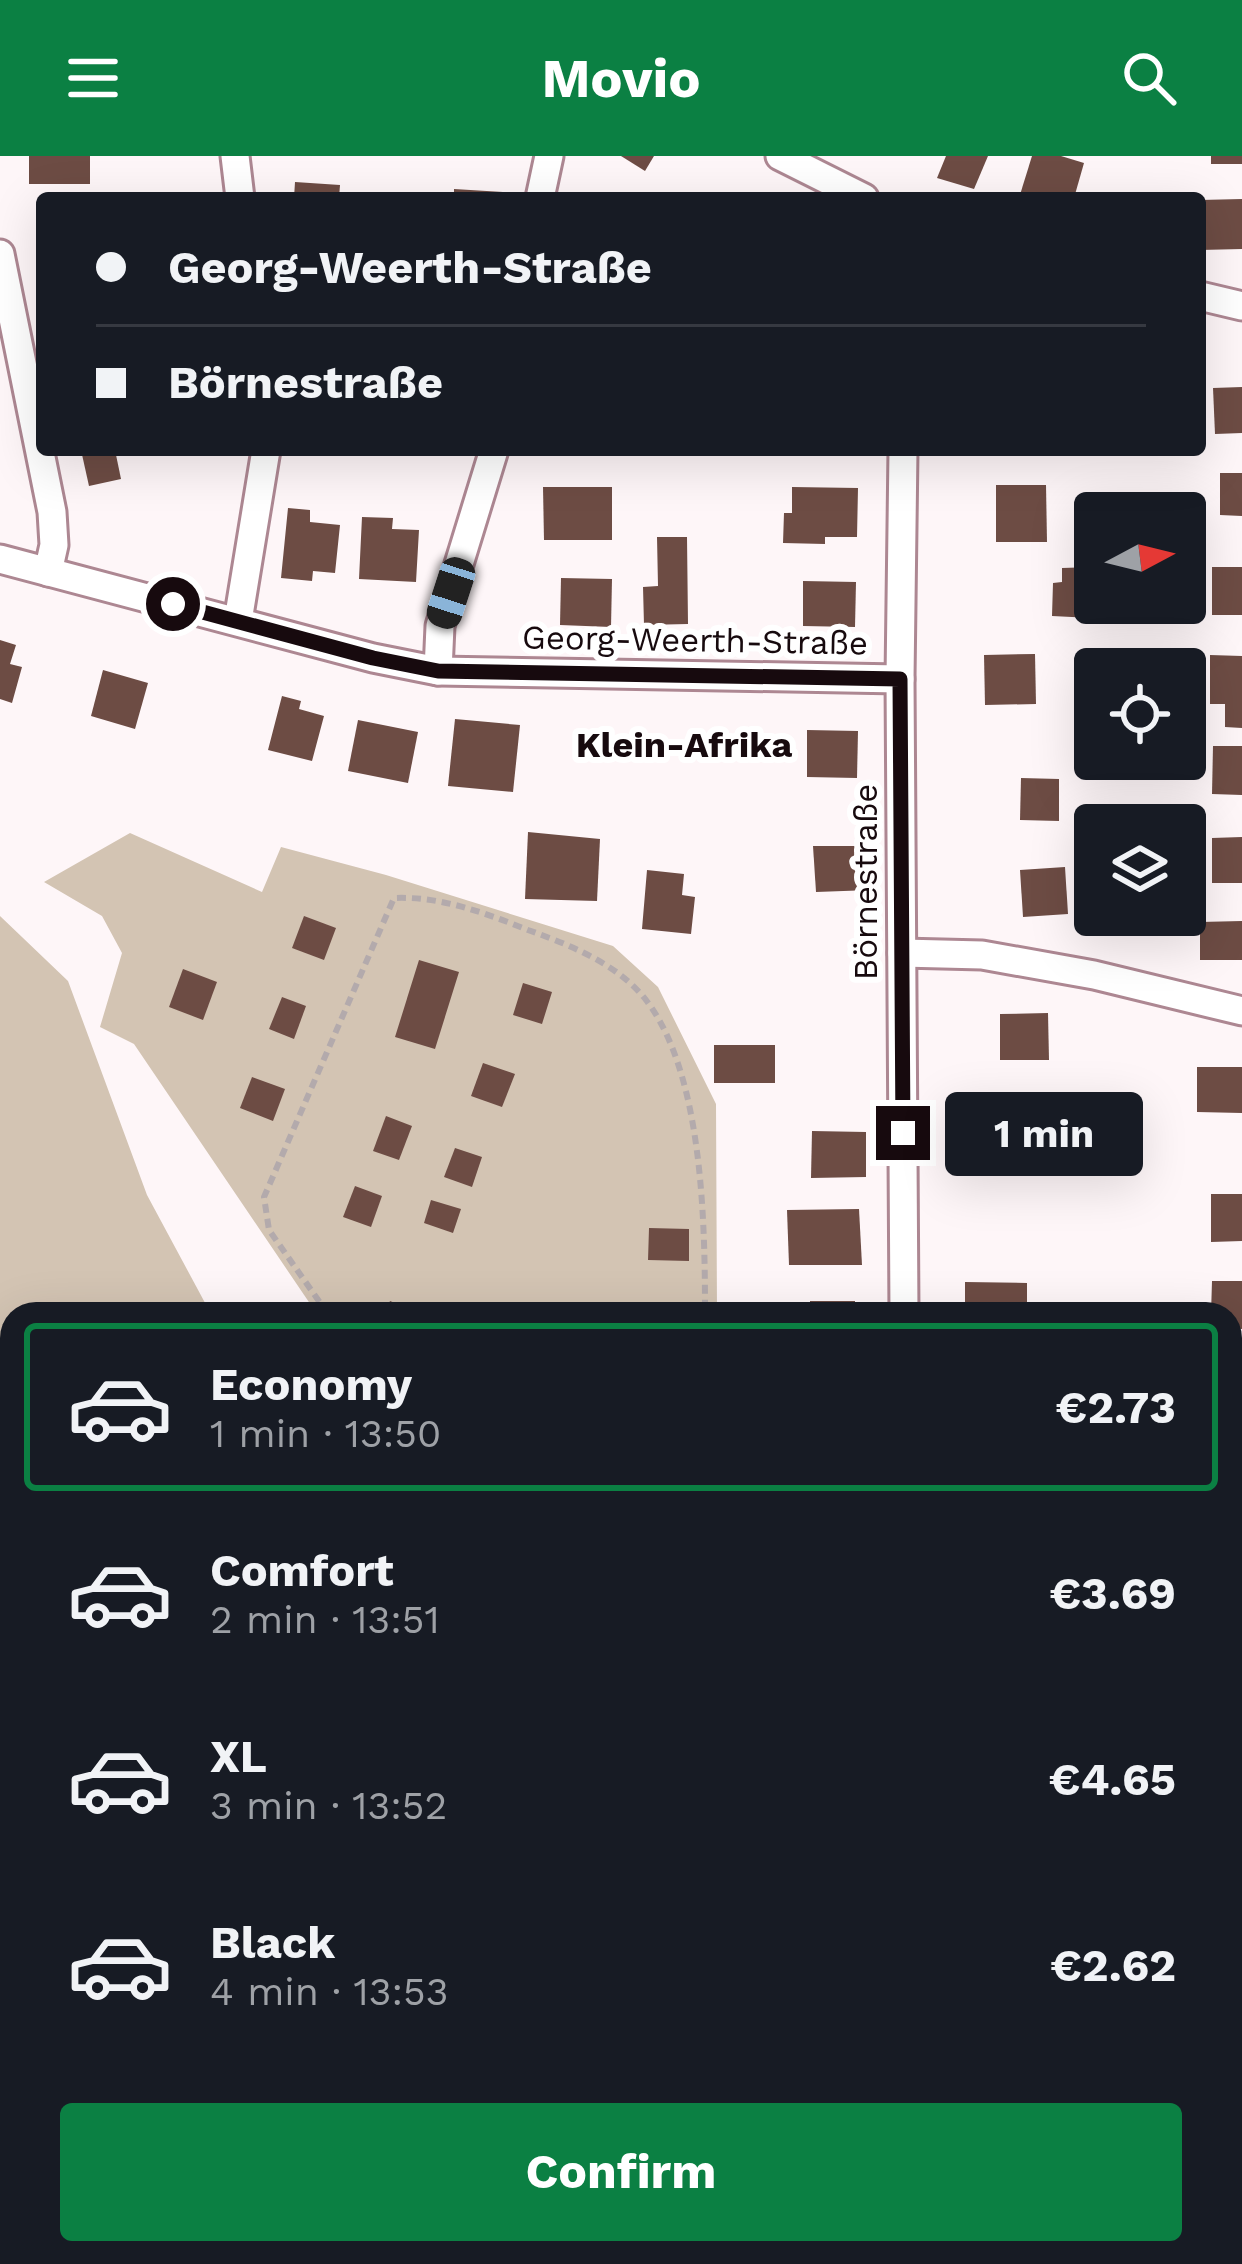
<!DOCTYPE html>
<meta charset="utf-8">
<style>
:root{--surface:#171b24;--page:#242831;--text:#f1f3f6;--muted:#9ea1a6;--line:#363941;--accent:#0b8043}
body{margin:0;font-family:"Work Sans",sans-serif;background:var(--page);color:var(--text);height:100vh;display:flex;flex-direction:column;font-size:45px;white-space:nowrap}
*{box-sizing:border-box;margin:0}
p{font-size:39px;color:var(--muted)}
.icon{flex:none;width:66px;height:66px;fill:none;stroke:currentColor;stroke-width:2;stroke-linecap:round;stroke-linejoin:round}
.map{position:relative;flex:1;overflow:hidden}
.drawer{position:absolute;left:0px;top:1146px;width:1242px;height:963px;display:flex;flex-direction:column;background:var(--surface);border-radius:36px 36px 0 0;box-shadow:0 12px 48px #0002}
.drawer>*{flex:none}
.top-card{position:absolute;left:36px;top:36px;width:1170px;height:264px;border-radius:12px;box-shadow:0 12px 48px #0002;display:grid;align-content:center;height:264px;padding:0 60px;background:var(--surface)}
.needle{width:78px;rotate:83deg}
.controls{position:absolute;left:1074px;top:336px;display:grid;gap:24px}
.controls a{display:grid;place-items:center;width:132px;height:132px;border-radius:12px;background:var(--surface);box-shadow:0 12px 48px #0002;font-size:60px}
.end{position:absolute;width:54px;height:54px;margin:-27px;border:15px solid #170a0e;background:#fff;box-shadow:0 0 0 6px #fff}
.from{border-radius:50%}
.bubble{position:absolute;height:84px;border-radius:12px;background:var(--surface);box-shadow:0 12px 48px #0002;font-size:39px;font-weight:700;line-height:84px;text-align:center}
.car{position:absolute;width:36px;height:72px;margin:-36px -18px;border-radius:15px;box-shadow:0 0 9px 3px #0007;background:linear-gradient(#222 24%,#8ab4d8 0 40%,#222 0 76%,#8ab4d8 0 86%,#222 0)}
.top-card b{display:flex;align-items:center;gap:42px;height:114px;font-size:45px}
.top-card b+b{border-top:3px solid var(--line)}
.top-card i{width:30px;height:30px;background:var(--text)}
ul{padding:21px 0 0;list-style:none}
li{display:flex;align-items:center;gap:36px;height:168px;margin:0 24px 18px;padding:0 36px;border:6px solid transparent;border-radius:12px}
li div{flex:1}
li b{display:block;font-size:45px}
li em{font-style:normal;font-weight:700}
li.current{border-color:var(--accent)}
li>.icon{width:108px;height:108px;stroke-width:1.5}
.button{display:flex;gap:24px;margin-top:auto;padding:24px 60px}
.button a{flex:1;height:138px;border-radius:12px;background:var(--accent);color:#fff;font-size:48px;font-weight:700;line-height:138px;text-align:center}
header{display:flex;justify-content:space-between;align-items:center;height:156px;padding:0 60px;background:var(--accent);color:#fff;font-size:54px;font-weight:700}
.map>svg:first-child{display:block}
.green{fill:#d3c4b3}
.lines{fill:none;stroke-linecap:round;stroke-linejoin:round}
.stream{stroke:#c1bdde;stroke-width:10}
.building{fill:#6d4c44}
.minor-casing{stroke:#ad8792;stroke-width:33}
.path{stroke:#b3aaac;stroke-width:6;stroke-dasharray:9 6;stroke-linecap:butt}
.minor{stroke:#fff;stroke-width:27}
.route{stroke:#170a0e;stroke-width:15}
.labels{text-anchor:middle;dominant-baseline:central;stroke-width:12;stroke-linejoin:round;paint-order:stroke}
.street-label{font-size:33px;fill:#170a0e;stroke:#fff}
.neighbourhood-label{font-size:36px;font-weight:bold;fill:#170a0e;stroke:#fff}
</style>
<header><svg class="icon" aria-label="menu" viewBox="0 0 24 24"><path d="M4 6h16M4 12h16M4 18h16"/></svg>Movio<svg class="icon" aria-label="search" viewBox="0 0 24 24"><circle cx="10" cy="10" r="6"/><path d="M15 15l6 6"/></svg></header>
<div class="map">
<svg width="1242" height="2108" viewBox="0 0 1242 2108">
<rect width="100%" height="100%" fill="#fef6f8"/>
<!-- green -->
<g class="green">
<path d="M130 677 262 736 281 691 386 719 613 790 658 831 716 948 717 1158H317L134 888 100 871 122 797 102 760 44 726Z"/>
<path d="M0 760 68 825 147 1039 211 1158H12V2097H1230V2041L1242 2042V2108H0Z"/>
</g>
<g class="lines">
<!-- stream -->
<g class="stream">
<path d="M0 1986 12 1993"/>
<path d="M208 2097 228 2108"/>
</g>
</g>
<!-- building -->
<g class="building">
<rect x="29" y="0" width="61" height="28"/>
<path d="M621 0H654L645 15Z"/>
<path d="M946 0H988L974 33 937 22Z"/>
<path d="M1032 0H1061L1084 7 1074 42H1019Z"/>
<rect x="1211" y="0" width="31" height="8"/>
<path d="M295 26 340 29 339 42H294Z"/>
<path d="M454 33 503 36 502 42H454Z"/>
<path d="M1242 43V93L1200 94V44Z"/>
<path d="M1242 231V277L1215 278 1213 232Z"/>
<path d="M81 294H115L121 323 89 330Z"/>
<path d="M1220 317H1242V360L1220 359Z"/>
<path d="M996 329H1046L1047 386H996Z"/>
<path d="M543 331H612V384H544Z"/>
<path d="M792 331 858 332 857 381H825V388L783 387 784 357H792Z"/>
<path d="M288 352 310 354V366L340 369 335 417 313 415 312 425 281 422Z"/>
<path d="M362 361 393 362 392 373 419 374 416 426 359 423Z"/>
<path d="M657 381H687L688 468 644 469 643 431 658 430Z"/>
<path d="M1093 411 1092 462 1052 460 1053 427 1062 426V412Z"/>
<rect x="1212" y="411" width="30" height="48"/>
<path d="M561 422 612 423 611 471 560 469Z"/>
<path d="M803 425 856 426 855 471 803 470Z"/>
<path d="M0 484 16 489 10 508 22 511 12 547 0 543Z"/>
<path d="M1035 498 1036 548 985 549 984 499Z"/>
<path d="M1210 499 1242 500V572L1225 571V548H1210Z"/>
<path d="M103 514 148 527 135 573 91 560Z"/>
<path d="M282 540 301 545 299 553 324 560 312 605 268 594Z"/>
<path d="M455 563 520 569 513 636 448 630Z"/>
<path d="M358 564 418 576 408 627 348 615Z"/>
<path d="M807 574 858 575 857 622 807 621Z"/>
<path d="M1213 590H1242V639L1212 638Z"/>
<path d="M1021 622 1059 623V665L1020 664Z"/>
<path d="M528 676 600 683 597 745 525 743Z"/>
<path d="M1242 681V727H1212V682Z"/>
<path d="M813 690H870L871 734 816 736Z"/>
<path d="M1065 711 1068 758 1023 761 1020 714Z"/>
<path d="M647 714 684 718 682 739 695 741 691 778 642 773Z"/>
<path d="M304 760 336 772 324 804 292 792Z"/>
<path d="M1242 765V804H1200V766Z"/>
<path d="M419 804 459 816 435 893 395 881Z"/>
<path d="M183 813 217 826 203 864 169 851Z"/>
<path d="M523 827 552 836 542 868 513 859Z"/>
<path d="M282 841 306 850 294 883 269 873Z"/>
<path d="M1048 857 1049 904H1000V858Z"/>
<rect x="714" y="889" width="61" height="38"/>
<path d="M483 907 515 918 502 951 471 940Z"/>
<path d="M1197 911H1242V957L1197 956Z"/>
<path d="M252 921 285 933 273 965 240 952Z"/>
<rect x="999" y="936" width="64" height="46"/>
<path d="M386 960 412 970 399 1004 373 995Z"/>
<path d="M812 975 866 976V1021L811 1022Z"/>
<path d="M455 992 482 1001 472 1031 444 1021Z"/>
<path d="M355 1030 382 1040 371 1071 343 1061Z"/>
<path d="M1211 1038H1242V1085L1211 1086Z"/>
<path d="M431 1044 461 1053 453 1077 424 1067Z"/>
<path d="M859 1053 862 1109H789L787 1054Z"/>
<path d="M649 1072 689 1073V1105L648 1104Z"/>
<path d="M1212 1125H1242V1173L1230 1172V1158H1211Z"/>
<path d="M965 1126 1027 1127V1158H965Z"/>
<path d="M390 1145 422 1158H384Z"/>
<rect x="810" y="1145" width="45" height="13"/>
<rect x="1230" y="1217" width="12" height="45"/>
<rect x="1230" y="1312" width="12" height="47"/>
<rect x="1230" y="1406" width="12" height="46"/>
<path d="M1230 1562H1242V1608L1230 1609Z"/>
<rect x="1230" y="1691" width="12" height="46"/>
</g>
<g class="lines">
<defs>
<g id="minor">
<path d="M235 0 240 42"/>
<path d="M780 0 864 42"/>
<path d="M540 42 549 0"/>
<path d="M0 98 52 356 54 389 48 416"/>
<path d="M1200 140 1242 150"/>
<path d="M903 294 900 523 904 1158"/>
<path d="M0 403 373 502 438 515 900 523"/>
<path d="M238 465 266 294"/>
<path d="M438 515 440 470 494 294"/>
<path d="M902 797 982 799 1094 819 1242 855"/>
<path d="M1230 1639 1242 1638"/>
</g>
</defs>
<!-- minor casing -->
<use href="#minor" class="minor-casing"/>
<!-- path -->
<g class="path">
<path d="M328 1158 269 1074 264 1041 394 742C441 740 485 757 528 774 570 789 618 808 646 844 703 918 705 1067 705 1158"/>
<path d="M1230 1868 1242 1869"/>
<path d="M0 1955 12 1962"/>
<path d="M1152 2097 1187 2108"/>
</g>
<!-- minor -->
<use href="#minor" class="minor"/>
</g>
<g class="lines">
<!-- route -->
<path class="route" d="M173 448 373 502 438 515 900 523 903 977"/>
</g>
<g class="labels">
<!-- street labels -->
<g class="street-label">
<text transform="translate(695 484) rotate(1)">Georg-Weerth-Straße</text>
<text transform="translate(865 726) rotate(-90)">Börnestraße</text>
</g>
<!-- neighbourhood labels -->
<g class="neighbourhood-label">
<text x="684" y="589">Klein-Afrika</text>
</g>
</g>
</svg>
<div class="controls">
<a><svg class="needle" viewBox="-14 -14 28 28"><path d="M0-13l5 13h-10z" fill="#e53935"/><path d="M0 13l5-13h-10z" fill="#9ea1a6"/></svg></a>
<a><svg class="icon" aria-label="locate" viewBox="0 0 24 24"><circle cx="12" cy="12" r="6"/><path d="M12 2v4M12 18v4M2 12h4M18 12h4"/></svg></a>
<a><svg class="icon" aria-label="layers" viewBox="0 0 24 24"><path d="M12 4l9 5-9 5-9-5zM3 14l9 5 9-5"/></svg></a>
</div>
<i class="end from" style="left:173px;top:448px"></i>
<i class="end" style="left:903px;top:977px"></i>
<div class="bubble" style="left:945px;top:936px;width:198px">1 min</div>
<i class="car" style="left:451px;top:437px;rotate:198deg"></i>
<div class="top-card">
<b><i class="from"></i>Georg-Weerth-Straße</b>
<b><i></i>Börnestraße</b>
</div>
<section class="drawer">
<ul>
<li class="current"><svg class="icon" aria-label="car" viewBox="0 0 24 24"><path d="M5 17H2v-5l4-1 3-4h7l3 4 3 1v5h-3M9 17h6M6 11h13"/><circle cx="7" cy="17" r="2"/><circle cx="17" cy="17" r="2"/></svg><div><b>Economy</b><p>1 min · 13:50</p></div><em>€2.73</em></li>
<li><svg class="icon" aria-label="car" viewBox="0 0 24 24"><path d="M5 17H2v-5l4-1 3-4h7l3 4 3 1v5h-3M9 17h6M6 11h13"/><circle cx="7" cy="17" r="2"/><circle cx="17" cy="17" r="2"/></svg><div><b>Comfort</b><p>2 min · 13:51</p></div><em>€3.69</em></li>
<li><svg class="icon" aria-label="car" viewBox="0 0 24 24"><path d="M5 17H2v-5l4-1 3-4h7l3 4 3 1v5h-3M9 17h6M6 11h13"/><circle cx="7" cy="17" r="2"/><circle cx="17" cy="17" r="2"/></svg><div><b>XL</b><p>3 min · 13:52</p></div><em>€4.65</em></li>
<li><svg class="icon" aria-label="car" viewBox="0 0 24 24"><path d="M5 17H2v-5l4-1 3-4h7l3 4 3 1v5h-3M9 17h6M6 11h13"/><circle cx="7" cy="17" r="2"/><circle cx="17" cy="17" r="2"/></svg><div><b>Black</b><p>4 min · 13:53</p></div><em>€2.62</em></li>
</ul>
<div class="button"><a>Confirm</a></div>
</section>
</div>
